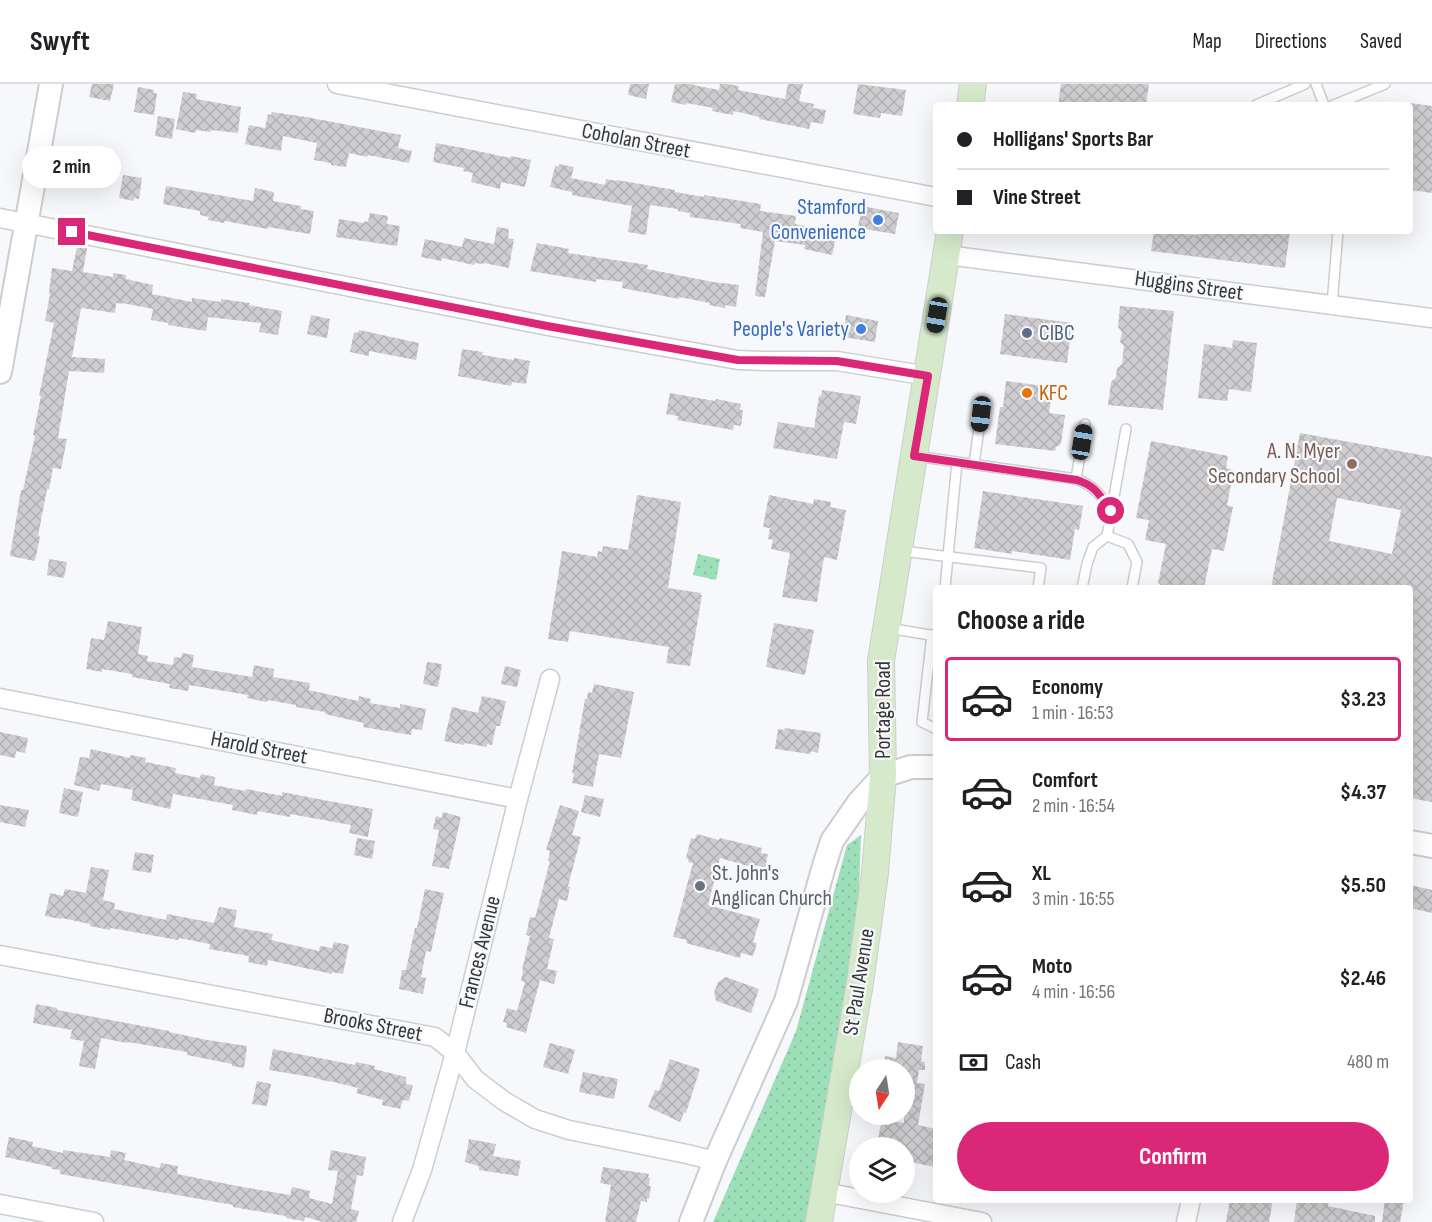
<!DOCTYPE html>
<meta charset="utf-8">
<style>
:root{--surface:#fff;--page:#f2f2f2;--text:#202124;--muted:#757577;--line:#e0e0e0;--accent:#db2777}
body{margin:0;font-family:"Sofia Sans Condensed",sans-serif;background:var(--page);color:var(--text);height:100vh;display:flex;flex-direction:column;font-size:22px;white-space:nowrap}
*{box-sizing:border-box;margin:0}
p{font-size:20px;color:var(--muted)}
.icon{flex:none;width:33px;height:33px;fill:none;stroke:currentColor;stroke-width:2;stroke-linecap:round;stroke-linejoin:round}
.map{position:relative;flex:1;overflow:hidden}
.panel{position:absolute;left:933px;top:501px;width:480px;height:618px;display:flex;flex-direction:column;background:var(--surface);border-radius:6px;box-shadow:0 6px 24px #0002}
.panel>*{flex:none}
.banner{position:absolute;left:933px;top:18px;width:480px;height:132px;border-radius:6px;box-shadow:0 6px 24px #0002;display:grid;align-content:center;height:132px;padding:0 24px;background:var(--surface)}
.needle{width:39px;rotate:192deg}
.buttons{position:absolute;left:849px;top:975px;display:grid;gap:12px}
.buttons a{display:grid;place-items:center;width:66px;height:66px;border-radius:50%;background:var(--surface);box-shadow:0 6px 24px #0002;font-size:30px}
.end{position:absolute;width:27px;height:27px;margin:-14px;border:8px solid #db2777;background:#fff;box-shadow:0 0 0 3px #fff}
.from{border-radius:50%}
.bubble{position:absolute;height:42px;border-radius:21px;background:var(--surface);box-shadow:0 6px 24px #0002;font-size:20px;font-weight:700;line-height:42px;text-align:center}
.car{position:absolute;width:18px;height:36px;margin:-18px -9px;border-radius:8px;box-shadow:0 0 4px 2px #0007;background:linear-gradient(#222 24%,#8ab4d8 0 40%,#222 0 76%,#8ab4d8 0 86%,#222 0)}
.banner b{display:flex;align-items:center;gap:21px;height:57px;font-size:22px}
.banner b+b{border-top:2px solid var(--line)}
.banner i{width:15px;height:15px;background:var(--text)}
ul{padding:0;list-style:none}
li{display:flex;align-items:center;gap:18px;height:84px;margin:0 12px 9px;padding:0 12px;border:3px solid transparent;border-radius:6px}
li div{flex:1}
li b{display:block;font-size:22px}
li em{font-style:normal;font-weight:700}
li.current{border-color:var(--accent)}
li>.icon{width:54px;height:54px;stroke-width:1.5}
h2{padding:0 24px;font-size:27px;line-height:72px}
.pay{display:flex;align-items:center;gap:15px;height:66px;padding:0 24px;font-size:22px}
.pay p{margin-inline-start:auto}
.cta{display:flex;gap:12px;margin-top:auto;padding:12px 24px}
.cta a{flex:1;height:69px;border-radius:36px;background:var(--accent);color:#fff;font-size:24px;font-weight:700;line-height:69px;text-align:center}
header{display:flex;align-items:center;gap:36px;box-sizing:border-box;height:84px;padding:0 30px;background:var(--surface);border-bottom:2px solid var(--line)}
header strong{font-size:28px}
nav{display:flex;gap:33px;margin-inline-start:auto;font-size:21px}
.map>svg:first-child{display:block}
.park{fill:url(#park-dots)}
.building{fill:url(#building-cross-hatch);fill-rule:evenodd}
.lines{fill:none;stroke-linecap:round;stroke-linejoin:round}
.service-casing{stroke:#cccdd0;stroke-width:12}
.minor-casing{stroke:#cccdd0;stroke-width:21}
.tertiary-casing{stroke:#cccdd0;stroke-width:26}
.secondary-casing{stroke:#cccdd0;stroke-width:28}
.service{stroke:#fff;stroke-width:9}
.minor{stroke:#fff;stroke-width:18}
.tertiary{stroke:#fff;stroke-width:22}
.secondary{stroke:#d6eacb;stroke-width:26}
.route{stroke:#db2777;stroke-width:8}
.shop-dot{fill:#3f7fe0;stroke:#f7f8fb;stroke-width:2}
.service-dot{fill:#5c6f8a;stroke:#f7f8fb;stroke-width:2}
.food-dot{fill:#e8710a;stroke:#f7f8fb;stroke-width:2}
.education-dot{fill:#8d6e63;stroke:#f7f8fb;stroke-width:2}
.worship-dot{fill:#6b7280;stroke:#f7f8fb;stroke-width:2}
.labels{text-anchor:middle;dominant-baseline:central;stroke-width:4.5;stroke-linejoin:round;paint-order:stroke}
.street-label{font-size:22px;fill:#363738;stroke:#f7f8fb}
.shop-label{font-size:22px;fill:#366cbe;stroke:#f7f8fb;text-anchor:end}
.service-label{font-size:22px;fill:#4e5e75;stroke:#f7f8fb;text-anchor:start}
.food-label{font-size:22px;fill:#c56008;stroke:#f7f8fb;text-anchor:start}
.education-label{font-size:22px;fill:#785e54;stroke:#f7f8fb;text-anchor:end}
.worship-label{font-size:22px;fill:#5b616d;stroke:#f7f8fb;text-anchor:start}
</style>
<header>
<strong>Swyft</strong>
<nav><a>Map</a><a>Directions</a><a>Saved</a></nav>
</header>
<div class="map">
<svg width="1432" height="1138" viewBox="0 0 1432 1138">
<defs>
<pattern id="park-dots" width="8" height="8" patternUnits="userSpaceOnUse" patternTransform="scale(1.5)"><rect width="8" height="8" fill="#9cdfb8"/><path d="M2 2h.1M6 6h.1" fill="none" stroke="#87c09f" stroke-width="1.8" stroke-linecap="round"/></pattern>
<pattern id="building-cross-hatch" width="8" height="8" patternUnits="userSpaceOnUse" patternTransform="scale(1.5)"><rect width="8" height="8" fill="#cfcdd0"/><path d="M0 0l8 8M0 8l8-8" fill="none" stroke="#b2b1b3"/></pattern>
</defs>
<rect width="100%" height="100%" fill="#f7f8fb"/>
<!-- park -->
<g class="park">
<path d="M698 470 720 475 716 496 693 491Z"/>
<path d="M861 751 857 857 808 1138H713L796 947 847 761Z"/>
</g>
<!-- building -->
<g class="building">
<path d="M92 0H114L110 17 89 13Z"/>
<path d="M630 0H649L646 15 628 11Z"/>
<path d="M675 0H694L693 1 719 6 720 0H727L739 2 738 6 785 15 788 0H803L799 17 814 20 813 24 826 26 823 40 811 38 809 45 759 35 760 33 734 27 733 31 712 27 713 24 687 19 686 21 671 18Z"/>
<path d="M858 0 906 6 902 32 881 29 880 34 853 30Z"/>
<path d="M1061 0H1149L1146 21H1058Z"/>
<path d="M138 3 154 6 153 9H157L154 31 134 28Z"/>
<path d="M183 8 197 10 196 15 241 23 238 49 211 46V48L196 46 195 49 176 45Z"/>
<path d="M1410 19 1432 22V109L1410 106Z"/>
<path d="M272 28 306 33 401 51 398 64 412 67 409 79 368 71 367 73 349 69 346 83 331 81V79L314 76 317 59 283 52 281 67 245 60 249 41 265 44 268 30 271 31Z"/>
<path d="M158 32 175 35 172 55 155 52Z"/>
<path d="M436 59 468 65 510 74 511 72 531 76 525 103 501 98 500 105 471 98 473 89 463 87 464 84 433 78Z"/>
<path d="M63 77 89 81 85 103 75 101V103L59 100Z"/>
<path d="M559 80 574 83 571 94 605 101 606 95 616 97 617 96 675 106V108L704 113V111L761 120 760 127 796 132 795 140 826 146 825 150 836 153 832 171 804 165 805 161 775 157 765 213 755 212 763 148 740 144 741 140 690 133V129L678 127V125L650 121 646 151 628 148 632 122 572 111V108L550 103 555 82H559Z"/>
<path d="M123 91 142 94 139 115 134 114V117L119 114Z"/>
<path d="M166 102 253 117 255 104 274 108 273 117 301 122V125L314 127 310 150 268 143V145L225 137 224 139 208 136 209 133 200 131V127L163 120Z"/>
<path d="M862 122 899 129 895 150 858 144Z"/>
<path d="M370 129 388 132 387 140 400 142 397 162 336 153 339 135 364 139 365 137 368 138Z"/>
<path d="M497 143 509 145 508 154 514 155 509 184 484 179V180L475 179 474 181 442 174 441 177 421 173 425 155 462 163 464 154 494 160Z"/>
<path d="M1154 147H1167L1196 151V147H1290L1285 184 1151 167Z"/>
<path d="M537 159 569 165 568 169 648 181 647 185 713 198 739 201 736 223 725 221V224L709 221 710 219 679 213V215L622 204 623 198 596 195V198L530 187Z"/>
<path d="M77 163 87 164 83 188 113 193V189L126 191V195L153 201 152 210 192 218V214L221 218V215L250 219 249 221 282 227 278 251 259 248 261 239 208 233 206 247 168 241 169 239 151 236 153 225 122 219V220L116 219 115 229 81 224 72 273 105 275 104 289 69 287 58 354 67 355 61 385 53 384 49 405H47L38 452 40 453 35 477 10 472 21 406H23L35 352 33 351 41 312H39L54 239 45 237 50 210 49 209 52 184 72 187Z"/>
<path d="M1120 222 1174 227 1163 326 1108 321 1111 298 1116 293 1117 284 1122 280 1124 262 1120 258 1122 248 1118 243Z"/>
<path d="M1005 230 1072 239 1067 279 1000 270Z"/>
<path d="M311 231 330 235 327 254 307 250Z"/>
<path d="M846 231 878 237 875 258 843 253Z"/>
<path d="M359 246 419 259 416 276 369 267V272L350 268 354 248 358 249Z"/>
<path d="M1233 256 1257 259 1251 308 1229 305 1227 317 1198 314 1204 260 1232 264Z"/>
<path d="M462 265 483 268 482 271 514 276V274L530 277 526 300 512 298 511 302 458 292Z"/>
<path d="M1006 297 1050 303 1049 314 1051 315 1049 329 1065 331 1061 360 1056 363 1055 367 995 360 1000 323H1003Z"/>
<path d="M822 306 861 312 856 340 844 338 837 375 773 364 778 338 814 344 819 312H821Z"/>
<path d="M670 309 715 317 716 315 741 320 740 326H743L741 342 734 341 733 346 677 336 678 332 666 330Z"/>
<path d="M1300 349 1432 373V718L1410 714V504H1271ZM1337 414 1401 426 1392 470 1329 457Z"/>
<path d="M1151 357 1228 372 1226 384 1234 386 1227 421 1233 423 1224 467 1212 465 1204 504H1159L1160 500 1158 499 1166 460 1145 456 1149 436 1136 434Z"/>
<path d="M983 407 1083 422 1079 446 1075 445 1070 476 1012 467V470L974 464Z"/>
<path d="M637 411 681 418 668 504 701 509 700 511H702L690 582 666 579 669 563 570 547 568 558 548 555 562 467 597 473 598 467 602 468 603 462 628 466Z"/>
<path d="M769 411 813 420 814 415 831 418 830 423 846 426 837 476 824 473 817 518 782 513 790 469 771 465 773 456 768 455 770 444 763 443Z"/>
<path d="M49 475 67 478 64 494 47 491Z"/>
<path d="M108 537 142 543 138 570 148 572 147 577 173 581 174 573 181 574 182 569 194 571 192 583 252 593 254 581 274 585 273 593 310 599 309 606 358 617 359 612 371 615 370 619 400 624V620L426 625 422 646 412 645 411 651 363 643 364 639 325 630V628L296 623V621L268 616 267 618 247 614 248 611 189 601 188 607 169 604 170 600 132 593V590L102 585V588L86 585 91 554 104 556Z"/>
<path d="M774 539 814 546 805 591 766 583Z"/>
<path d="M427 578 442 580 438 603 423 600Z"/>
<path d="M505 582 521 586 517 603 501 600Z"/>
<path d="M594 600 634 608 621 674 599 670 593 703 572 699 574 690 572 689 585 615H587L588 608 592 609Z"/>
<path d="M482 612 506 617 500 642H496L492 661 487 660V663L465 659 464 661 444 657 452 623 478 629Z"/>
<path d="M785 644 821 649 818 669 811 667 810 670 775 665 778 645 784 646Z"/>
<path d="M0 648 28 654 25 669 16 667 15 674 0 671Z"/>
<path d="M91 665 130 674 131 671 146 674 145 678 176 684 175 689 200 694 201 690 215 693 214 701 245 707 246 705 282 712V708L323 716 373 725 368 753 349 749 351 741 290 730V733L258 727 257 731 232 726 233 721 173 710 170 725 131 716 133 706 101 700 99 707 74 701 80 673 89 674Z"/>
<path d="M64 704 83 708 78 733 59 729Z"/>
<path d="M585 711 604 715 600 733 581 728Z"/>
<path d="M0 721 29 726 25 743 0 738Z"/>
<path d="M560 721 579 727 572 751 581 753 568 802 570 803 567 817 559 815 549 854 554 855 547 885 557 887 554 900 540 896 526 949 506 943 507 939 503 938 507 924 517 927 525 898 521 897 523 887 522 886 530 852 526 851 530 833 535 834 550 777H548L550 767 546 766Z"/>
<path d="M443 728 461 733 449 785 432 782 439 746 433 745 436 732 442 734Z"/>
<path d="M697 750 719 756 720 754 762 764 761 769 768 770 765 784 756 781 755 784 720 774 708 821 760 835 753 858 757 859 753 872 741 869 740 874 686 859 687 856 673 853 693 779 688 778 689 775 686 774 691 754 695 755Z"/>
<path d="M357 754 375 757 372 775 354 771Z"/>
<path d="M135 768 154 771 151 789 132 786Z"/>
<path d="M91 783 109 786 103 816 115 819 114 825 166 836 167 830 214 839 219 823 237 826 234 843 273 850 271 856 319 867 320 862 332 864 334 858 349 861 343 890 332 888V890L268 876 267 882 248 878 249 872 209 865 210 860 179 854 178 856 111 844 110 846 90 842V840L62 834 61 835 45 832 50 809 63 812 65 805 86 809Z"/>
<path d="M1410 801 1432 806V829L1410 824Z"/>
<path d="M425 805 444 809 431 868 426 867 421 893 426 894 423 910 399 905 402 886H406L415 844H417Z"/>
<path d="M726 893 759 905 751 929 716 917 714 909 718 898Z"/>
<path d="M36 920 57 924V926L169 947V948L207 956 247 962 244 984 232 982V980L187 971V968L128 958 127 959 101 954 95 985 79 982 84 957 70 955 72 946 33 939Z"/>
<path d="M898 958 923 962 921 977 925 978V986H919L917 999 925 1000 918 1041 936 1045V1083L904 1077V1064H876L882 1035 904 1039V986H883L885 972 896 974Z"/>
<path d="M550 959 575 966 568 990 543 983Z"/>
<path d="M273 965 355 981 356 978 375 982 374 985 406 993V1000L413 1001 409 1017 403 1016 400 1025 382 1021 383 1016 356 1009 358 1004 330 997V998L311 993 269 986Z"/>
<path d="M670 975 700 985 686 1029 684 1028 680 1038 648 1023 655 1006 659 1007Z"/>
<path d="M583 988 618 995 614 1015 579 1008Z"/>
<path d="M257 997 271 1000 267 1022 252 1020Z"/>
<path d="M9 1053 33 1058 32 1062 63 1069V1066L110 1073 111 1066 126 1069 124 1076 160 1084 161 1079 178 1082 177 1090 237 1102 290 1111 292 1103 310 1107 309 1114 332 1120 338 1087 328 1086 331 1066 366 1073 363 1092 357 1091 351 1125 359 1127 356 1138H323L305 1133 304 1137 286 1134V1132L233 1123V1121L60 1090V1086L52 1085V1083L5 1073Z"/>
<path d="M469 1055 496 1060 493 1072 521 1077 518 1092 479 1086V1082L465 1078Z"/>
<path d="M603 1083 649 1090 648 1094H650L649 1102H651L649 1115 647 1114V1118L641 1117 636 1138H605L611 1101 600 1099Z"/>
<path d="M1230 1116H1273L1269 1138H1226Z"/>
<path d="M1297 1116H1329L1328 1122 1375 1132V1138H1294Z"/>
<path d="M1385 1116H1404L1400 1138H1382Z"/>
</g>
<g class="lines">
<defs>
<g id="service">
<path d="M1316 0 1324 21"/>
<path d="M1256 21 1305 0"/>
<path d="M1334 21 1385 0"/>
<path d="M1332 221 1338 147"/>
<path d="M1126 345 1107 452 1128 460 1137 478 1132 504"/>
<path d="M915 372 1076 395 1085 340"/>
<path d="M974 380 981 330"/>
<path d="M1076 395C1095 402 1101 412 1111 427"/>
<path d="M902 467 1041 484 1038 504"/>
<path d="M945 504 957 378"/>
<path d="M1082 504 1087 480 1093 463 1107 452"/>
<path d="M888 544 936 552"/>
<path d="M932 551 922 638 936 645"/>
</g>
<g id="minor">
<path d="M337 0 936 113"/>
<path d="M0 134 569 246 738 276 765 277H837L928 292"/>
<path d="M947 171 1432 234"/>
<path d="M0 614 518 715"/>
<path d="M0 871 435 953 455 969 475 995 504 1017 535 1035 569 1046 687 1070 715 1077"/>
<path d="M824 1108 982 1138"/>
<path d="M0 1120 94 1138"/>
<path d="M402 1138 422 1086 455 969 518 715 550 595"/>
<path d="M1186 1138 1191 1116"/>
</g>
<g id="tertiary">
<path d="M0 288 51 0"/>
<path d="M1410 758 1432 762"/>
<path d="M691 1138 715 1077 786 917 824 782 832 757 859 718 883 692 911 683H936"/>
</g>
<g id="secondary">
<path d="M970 21 973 0"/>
<path d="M819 1138 860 899 875 789 883 692 881 577 950 147"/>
</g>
</defs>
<!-- service casing -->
<use href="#service" class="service-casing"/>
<!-- minor casing -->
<use href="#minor" class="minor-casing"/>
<!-- tertiary casing -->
<use href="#tertiary" class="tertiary-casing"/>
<!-- secondary casing -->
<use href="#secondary" class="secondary-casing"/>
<!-- service -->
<use href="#service" class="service"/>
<!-- minor -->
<use href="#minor" class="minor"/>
<!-- tertiary -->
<use href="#tertiary" class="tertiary"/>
<!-- secondary -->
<use href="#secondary" class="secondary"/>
</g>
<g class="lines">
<!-- route -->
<path class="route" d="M72 148 547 242 738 276 837 277 928 292 914 372 1077 396C1096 402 1100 412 1111 427"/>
</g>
<!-- markers -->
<g class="shop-dot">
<circle cx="878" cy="136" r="6"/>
<circle cx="861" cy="245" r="6"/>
</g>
<circle class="service-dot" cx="1027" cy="249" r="6"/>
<circle class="food-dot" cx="1027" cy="309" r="6"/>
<circle class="education-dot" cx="1352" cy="380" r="6"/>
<circle class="worship-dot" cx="700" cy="802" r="6"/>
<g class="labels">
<!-- street labels -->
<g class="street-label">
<text transform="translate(636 57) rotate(11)">Coholan Street</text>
<text transform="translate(1189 202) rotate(8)">Huggins Street</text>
<text transform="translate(883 626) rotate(-90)">Portage Road</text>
<text transform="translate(259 664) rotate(11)">Harold Street</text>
<text transform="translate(480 868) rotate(-76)">Frances Avenue</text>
<text transform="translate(859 898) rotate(-81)">St Paul Avenue</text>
<text transform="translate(373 941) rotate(11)">Brooks Street</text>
</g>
<!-- shop labels -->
<g class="shop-label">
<text x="866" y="123">Stamford<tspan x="866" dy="25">Convenience</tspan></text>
<text x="849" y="245">People's Variety</text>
</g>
<!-- service labels -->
<g class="service-label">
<text x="1039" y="249">CIBC</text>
</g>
<!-- food labels -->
<g class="food-label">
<text x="1039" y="309">KFC</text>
</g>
<!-- education labels -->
<g class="education-label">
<text x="1340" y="367">A. N. Myer<tspan x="1340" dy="25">Secondary School</tspan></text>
</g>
<!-- worship labels -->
<g class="worship-label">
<text x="712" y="789">St. John's<tspan x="712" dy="25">Anglican Church</tspan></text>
</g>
</g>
</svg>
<div class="buttons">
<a><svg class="needle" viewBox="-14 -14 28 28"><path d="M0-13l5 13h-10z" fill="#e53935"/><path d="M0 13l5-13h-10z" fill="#757577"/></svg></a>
<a><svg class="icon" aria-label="layers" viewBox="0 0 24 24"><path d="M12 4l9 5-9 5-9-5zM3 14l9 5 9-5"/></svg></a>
</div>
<i class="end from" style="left:1111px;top:427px"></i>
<i class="end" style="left:72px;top:148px"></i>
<div class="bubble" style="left:22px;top:62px;width:99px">2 min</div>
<i class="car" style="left:937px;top:231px;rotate:189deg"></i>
<i class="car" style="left:981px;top:330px;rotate:187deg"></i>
<i class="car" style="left:1082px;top:358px;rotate:9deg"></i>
<div class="banner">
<b><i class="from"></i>Holligans' Sports Bar</b>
<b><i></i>Vine Street</b>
</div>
<section class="panel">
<h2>Choose a ride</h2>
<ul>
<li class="current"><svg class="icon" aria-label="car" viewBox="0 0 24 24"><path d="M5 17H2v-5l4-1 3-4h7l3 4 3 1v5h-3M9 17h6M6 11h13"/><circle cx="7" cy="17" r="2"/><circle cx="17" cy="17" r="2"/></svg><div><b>Economy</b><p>1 min · 16:53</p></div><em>$3.23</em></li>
<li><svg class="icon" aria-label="car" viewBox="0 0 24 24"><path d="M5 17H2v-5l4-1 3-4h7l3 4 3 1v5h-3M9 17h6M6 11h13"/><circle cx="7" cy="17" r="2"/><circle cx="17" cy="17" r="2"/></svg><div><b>Comfort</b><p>2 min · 16:54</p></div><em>$4.37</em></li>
<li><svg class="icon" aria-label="car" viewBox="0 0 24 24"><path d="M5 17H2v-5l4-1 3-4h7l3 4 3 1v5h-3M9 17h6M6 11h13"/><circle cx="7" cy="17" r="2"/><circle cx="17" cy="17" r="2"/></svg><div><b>XL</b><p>3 min · 16:55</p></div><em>$5.50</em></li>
<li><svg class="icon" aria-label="car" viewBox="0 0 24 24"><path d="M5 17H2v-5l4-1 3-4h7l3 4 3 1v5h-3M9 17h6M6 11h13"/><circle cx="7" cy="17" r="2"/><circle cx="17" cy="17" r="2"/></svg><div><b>Moto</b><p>4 min · 16:56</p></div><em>$2.46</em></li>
</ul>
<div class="pay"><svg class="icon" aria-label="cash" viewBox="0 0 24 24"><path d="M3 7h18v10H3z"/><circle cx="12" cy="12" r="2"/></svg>Cash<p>480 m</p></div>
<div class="cta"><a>Confirm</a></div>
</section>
</div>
